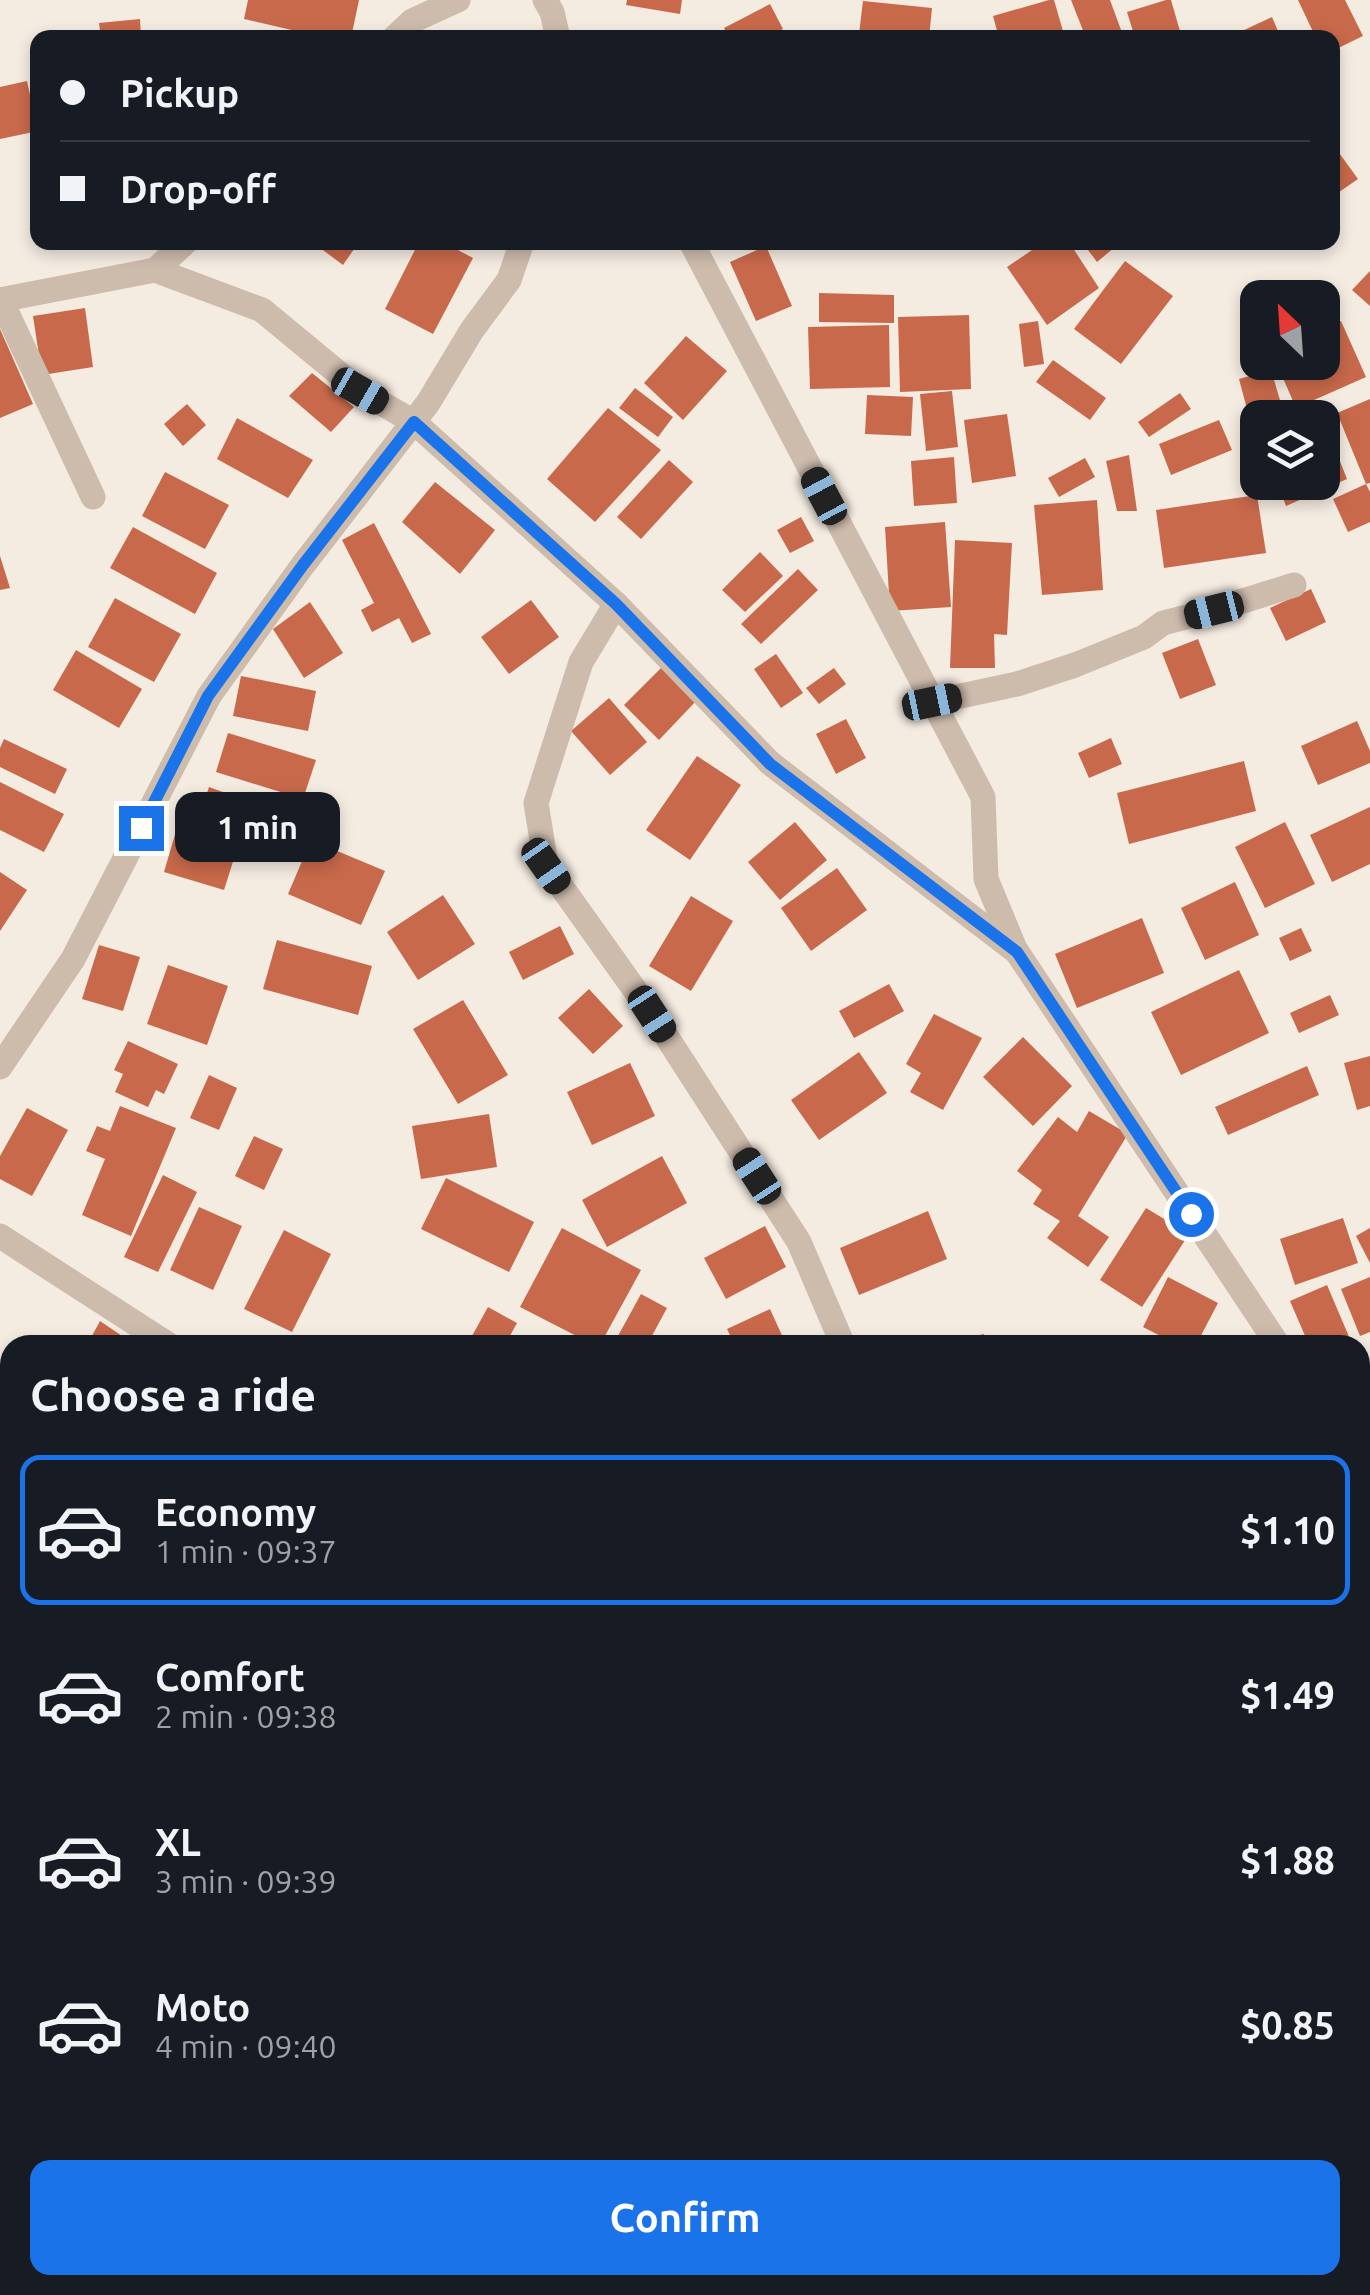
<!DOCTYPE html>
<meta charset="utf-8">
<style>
:root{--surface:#171b24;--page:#242831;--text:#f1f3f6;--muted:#9ea1a6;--line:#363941;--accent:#1a73e8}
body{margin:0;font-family:Ubuntu,sans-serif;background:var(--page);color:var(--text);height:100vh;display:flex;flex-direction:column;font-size:38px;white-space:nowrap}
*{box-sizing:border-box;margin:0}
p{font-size:32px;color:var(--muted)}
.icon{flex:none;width:55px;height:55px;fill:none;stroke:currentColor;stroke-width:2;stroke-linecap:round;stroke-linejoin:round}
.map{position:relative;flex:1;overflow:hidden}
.panel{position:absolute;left:0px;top:1335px;width:1370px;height:960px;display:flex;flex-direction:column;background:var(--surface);border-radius:30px 30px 0 0;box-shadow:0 5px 15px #0003}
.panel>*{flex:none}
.guide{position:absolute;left:30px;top:30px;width:1310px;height:220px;border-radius:20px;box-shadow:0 5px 15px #0003;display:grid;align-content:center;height:220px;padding:0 30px;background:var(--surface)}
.needle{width:65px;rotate:335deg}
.buttons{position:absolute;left:1240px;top:280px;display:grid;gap:20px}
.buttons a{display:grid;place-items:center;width:100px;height:100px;border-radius:20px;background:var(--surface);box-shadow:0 5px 15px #0003;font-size:50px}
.end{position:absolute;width:45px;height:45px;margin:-22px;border:12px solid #1a73e8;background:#fff;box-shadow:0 0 0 5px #fff}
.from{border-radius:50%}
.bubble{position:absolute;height:70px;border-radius:20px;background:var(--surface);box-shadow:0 5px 15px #0003;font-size:32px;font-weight:600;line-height:70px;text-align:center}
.car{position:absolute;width:30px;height:60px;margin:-30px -15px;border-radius:12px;box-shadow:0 0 8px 2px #0007;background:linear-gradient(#222 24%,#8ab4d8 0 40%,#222 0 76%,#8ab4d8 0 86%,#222 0)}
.guide b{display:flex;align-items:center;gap:35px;height:95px;font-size:38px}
.guide b+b{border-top:2px solid var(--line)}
.guide i{width:25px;height:25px;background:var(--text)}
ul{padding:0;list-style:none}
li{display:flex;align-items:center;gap:30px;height:150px;margin:0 20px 15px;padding:0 10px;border:5px solid transparent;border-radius:20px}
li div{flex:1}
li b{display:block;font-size:38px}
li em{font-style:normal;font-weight:600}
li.on{border-color:var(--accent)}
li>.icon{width:90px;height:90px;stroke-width:1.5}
h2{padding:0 30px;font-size:45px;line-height:120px}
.action{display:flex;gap:20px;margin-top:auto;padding:20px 30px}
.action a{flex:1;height:115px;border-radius:20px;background:var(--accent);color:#fff;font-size:40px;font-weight:600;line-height:115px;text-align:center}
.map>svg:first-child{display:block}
.building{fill:#c8694b}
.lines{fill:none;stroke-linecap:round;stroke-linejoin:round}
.minor{stroke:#cdbbac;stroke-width:25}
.tertiary{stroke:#cdbbac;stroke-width:25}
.route{stroke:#1a73e8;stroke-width:12}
</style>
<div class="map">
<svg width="1370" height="2295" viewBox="0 0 1370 2295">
<rect width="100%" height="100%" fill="#f4ebe1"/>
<!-- building -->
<g class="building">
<path d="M248 0H359L351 38H326L244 19Z"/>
<path d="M627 0H682L680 14 626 5Z"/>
<path d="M1049 0H1054L1065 38H999L993 16Z"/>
<path d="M1071 0H1110L1124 38H1086Z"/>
<path d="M1166 0H1171L1182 38H1135L1127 12Z"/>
<path d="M1298 0H1345L1363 36 1332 51V38H1316Z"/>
<path d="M863 1 932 8 929 38 859 34Z"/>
<path d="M770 4 783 29 766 38H729L724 28Z"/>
<path d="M1272 17 1281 38H1227Z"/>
<path d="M140 19 141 38H101L99 23Z"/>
<path d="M413 28 456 36V38H412Z"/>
<path d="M27 81 38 131 0 139V87Z"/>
<path d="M1332 143 1358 179 1332 197Z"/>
<path d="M312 242H359L343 265Z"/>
<path d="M419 242H443L473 258 433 334 385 309Z"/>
<path d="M1044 242H1069L1099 288 1047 325 1007 267Z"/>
<path d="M1082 242H1121L1097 262Z"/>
<path d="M766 246 792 306 756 321 730 262Z"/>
<path d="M1125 261 1173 296 1121 364 1074 329Z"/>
<path d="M1370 271V306L1352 290Z"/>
<path d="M819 293 894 295V323L819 322Z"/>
<path d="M85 308 93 367 42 375 33 316Z"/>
<path d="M969 315 971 389 900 392 898 317Z"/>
<path d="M1038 321 1044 364 1024 367 1019 324Z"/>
<path d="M1341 321 1366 377 1296 408 1276 362H1322V329Z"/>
<path d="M889 325 890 387 810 389 808 327Z"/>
<path d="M0 329 33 404 0 418Z"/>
<path d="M686 336 727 371 683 420 644 383Z"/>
<path d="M1053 360 1106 398 1090 420 1036 382Z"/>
<path d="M1271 370 1280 400 1247 409 1239 379Z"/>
<path d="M312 373 354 407 331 432 289 396Z"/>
<path d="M635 388 673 417 658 437 619 408Z"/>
<path d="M952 391 958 447 926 451 920 394Z"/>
<path d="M1180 393 1191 409 1149 437 1138 422Z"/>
<path d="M867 395 913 397 911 436 865 434Z"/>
<path d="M1370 399V483L1366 484 1337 413Z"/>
<path d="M187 404 206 425 183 446 164 424Z"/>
<path d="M1318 405 1347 479 1286 506 1277 482H1322V418L1284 417Z"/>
<path d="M608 408 661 450 595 522 547 479Z"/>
<path d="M1007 414 1016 476 972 483 964 420Z"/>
<path d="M237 418 313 460 288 498 217 459Z"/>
<path d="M1219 420 1232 450 1171 475 1159 444Z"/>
<path d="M1129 455 1137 511H1117L1106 461Z"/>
<path d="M954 457 957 503 914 506 911 461Z"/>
<path d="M1085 458 1095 477 1059 497 1048 478Z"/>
<path d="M669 460 693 482 641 539 617 517Z"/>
<path d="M165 472 229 505 205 549 142 516Z"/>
<path d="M435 482 495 530 460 574 402 522Z"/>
<path d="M1366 484 1370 492V522L1348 532 1333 499Z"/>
<path d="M1257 495 1266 553 1164 568 1156 510Z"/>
<path d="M1097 500 1103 590 1042 595 1034 505Z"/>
<path d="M801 517 814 541 790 553 777 530Z"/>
<path d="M945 522 951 607 890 611 885 527Z"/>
<path d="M374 523 431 634 412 643 399 618 372 632 361 610 374 603 342 540Z"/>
<path d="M133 527 217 573 195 614 110 568Z"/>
<path d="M955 540 1012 543 1007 635 994 634 995 668H950Z"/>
<path d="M760 552 783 576 745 612 722 590Z"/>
<path d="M0 556 10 588 0 590Z"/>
<path d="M798 569 818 590 761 644 741 624Z"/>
<path d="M1311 589 1326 622 1286 641 1270 608Z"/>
<path d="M115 598 181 634 154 682 88 647Z"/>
<path d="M531 600 559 637 509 674 481 637Z"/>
<path d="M310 602 343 653 304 678 273 629Z"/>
<path d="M1198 639 1216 685 1180 699 1162 653Z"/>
<path d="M76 650 142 689 119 728 53 690Z"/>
<path d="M776 654 803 693 781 708 754 669Z"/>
<path d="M663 666 697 700 659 740 624 705Z"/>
<path d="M834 668 846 684 819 704 806 688Z"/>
<path d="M241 676 316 691 308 731 233 716Z"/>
<path d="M609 698 647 742 610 775 571 731Z"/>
<path d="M846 719 866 758 836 774 816 734Z"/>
<path d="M1357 721 1370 751V763L1318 785 1301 746Z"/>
<path d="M228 733 316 760 303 799 216 772Z"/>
<path d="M1111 738 1122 764 1089 778 1078 753Z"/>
<path d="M4 739 67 769 55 794 0 767V748Z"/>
<path d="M697 756 741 785 690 860 646 830Z"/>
<path d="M1244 761 1256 811 1129 844 1117 793Z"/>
<path d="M0 782 64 814 44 852 0 830Z"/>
<path d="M209 787 273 810 264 833 201 811Z"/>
<path d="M1370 807V864L1332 882 1310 835Z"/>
<path d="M795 822 827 860 780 900 748 862Z"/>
<path d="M1285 822 1315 884 1265 908 1235 847Z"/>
<path d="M176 831 237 849 224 890 164 872Z"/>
<path d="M311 840 385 871 361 925 288 894Z"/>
<path d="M837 868 867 910 811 951 781 908Z"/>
<path d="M0 872 27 890 0 931Z"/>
<path d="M1235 882 1259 935 1205 960 1181 908Z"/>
<path d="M443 895 475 944 418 980 387 932Z"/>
<path d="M691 896 733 921 691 991 649 966Z"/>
<path d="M1142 918 1164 973 1077 1008 1055 954Z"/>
<path d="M560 926 574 954 523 980 509 952Z"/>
<path d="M1301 928 1312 951 1290 961 1279 938Z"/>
<path d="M277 940 372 966 358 1015 263 989Z"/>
<path d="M99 945 140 957 123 1011 82 999Z"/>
<path d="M168 965 228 986 207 1045 147 1024Z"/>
<path d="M1239 970 1269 1033 1181 1075 1151 1012Z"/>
<path d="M889 984 904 1011 854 1038 839 1011Z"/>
<path d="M589 989 623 1026 593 1054 558 1018Z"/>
<path d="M1330 995 1339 1015 1299 1033 1290 1013Z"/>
<path d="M463 1000 508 1075 458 1104 413 1029Z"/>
<path d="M934 1014 982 1038 943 1110 910 1092 921 1073 906 1064Z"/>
<path d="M1023 1037 1072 1086 1033 1126 983 1077Z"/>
<path d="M128 1041 178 1064 164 1094 156 1090 148 1107 115 1092 123 1074 114 1070Z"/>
<path d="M859 1052 887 1093 819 1140 791 1100Z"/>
<path d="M1370 1056V1106L1357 1110 1344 1063Z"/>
<path d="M630 1063 655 1116 592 1145 567 1092Z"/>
<path d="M1307 1066 1319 1095 1228 1135 1215 1107Z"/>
<path d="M209 1075 237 1088 219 1130 190 1118Z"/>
<path d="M120 1106 176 1128 131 1236 82 1215 105 1159 86 1151 97 1126 110 1131Z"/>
<path d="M27 1108 68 1130 32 1196 0 1179V1156Z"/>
<path d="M1089 1111 1128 1134 1078 1216 1109 1237 1088 1267 1047 1238 1060 1221 1033 1204 1042 1190 1017 1171 1058 1117 1077 1132Z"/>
<path d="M489 1114 497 1167 421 1179 412 1126Z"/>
<path d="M254 1136 283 1149 264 1190 235 1176Z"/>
<path d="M662 1156 687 1203 607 1247 582 1200Z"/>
<path d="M163 1175 197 1192 158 1272 124 1257Z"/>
<path d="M446 1178 534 1222 509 1272 421 1229Z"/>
<path d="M199 1207 242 1226 213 1290 170 1270Z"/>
<path d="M1146 1208 1189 1234 1142 1307 1100 1280Z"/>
<path d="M928 1211 947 1259 859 1295 840 1248Z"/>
<path d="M1343 1218 1358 1263 1295 1285 1280 1239Z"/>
<path d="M765 1226 786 1267 726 1299 704 1258Z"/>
<path d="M562 1228 641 1270 600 1345H594L520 1307Z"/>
<path d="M1370 1228V1263L1356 1236Z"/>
<path d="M284 1230 331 1254 292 1332 244 1309Z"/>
<path d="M1168 1277 1218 1303 1196 1345H1178L1143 1327Z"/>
<path d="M1370 1277V1332L1360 1336 1341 1289Z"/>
<path d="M1327 1285 1350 1339 1337 1345H1309L1290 1301Z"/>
<path d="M641 1294 667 1308 647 1345H613Z"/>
<path d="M488 1307 517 1323 505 1345H467Z"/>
<path d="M770 1309 785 1342 779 1345H735L727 1329Z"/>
<path d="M100 1321 128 1340 125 1345H87Z"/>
<path d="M984 1334 986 1345H942L941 1343Z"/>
<path d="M1360 1617 1370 1619V1659L1360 1656Z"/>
<path d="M1360 1696 1370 1702V1762L1360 1756Z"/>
<path d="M0 1791 10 1798V1863L0 1879Z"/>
<path d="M1366 1899 1370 1900V1941L1360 1940Z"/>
<path d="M1360 1961 1370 1963V1989L1360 1987Z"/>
<path d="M0 1979 10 1986V2010L0 2024Z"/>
<path d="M1360 2125 1370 2130V2172L1360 2191Z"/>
<path d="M129 2285H224L229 2295H129L125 2287Z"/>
<path d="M260 2285H301L283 2295H265Z"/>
<path d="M472 2285H548L547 2295 471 2293Z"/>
<path d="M1076 2285H1109L1108 2295H1076Z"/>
<path d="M1152 2285H1202L1181 2295H1157Z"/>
<path d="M1250 2285H1297L1299 2295H1251Z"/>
</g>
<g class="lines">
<!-- minor -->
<g class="minor">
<path d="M545 0 552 12 558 38"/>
<path d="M394 38 412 21 458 0"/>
<path d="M691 242 983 797 986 879 1015 949"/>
<path d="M155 270 262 310 360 391 414 422 616 604 770 763 1017 952 1278 1345"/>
<path d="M0 300 155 270 186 242"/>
<path d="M1 300 93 497"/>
<path d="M616 604 581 662 536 803 546 865 652 1014 799 1242 843 1345"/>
<path d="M933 702 1017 684 1075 665 1144 637 1163 623 1214 610 1294 585"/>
<path d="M0 1067 73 959 209 696 303 565 428 403 472 330 509 280 522 242"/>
<path d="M1360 1469 1370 1484"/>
<path d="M0 1708 10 1697"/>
<path d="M1360 1821 1370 1805"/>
<path d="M0 1919 10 1926"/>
<path d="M369 2285 374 2295"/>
<path d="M910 2285 914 2295"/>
<path d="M737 2295 774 2285"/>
</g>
<!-- tertiary -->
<g class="tertiary">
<path d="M0 1236 169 1345"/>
<path d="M1360 2256 1370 2261"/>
</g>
</g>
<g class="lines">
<!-- route -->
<path class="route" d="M141 828 208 696 303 565 414 422 616 604 770 764 1017 952 1191 1214"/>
</g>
</svg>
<div class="buttons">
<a><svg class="needle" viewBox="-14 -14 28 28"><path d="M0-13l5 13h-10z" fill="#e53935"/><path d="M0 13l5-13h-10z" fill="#9ea1a6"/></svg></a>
<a><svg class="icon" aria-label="layers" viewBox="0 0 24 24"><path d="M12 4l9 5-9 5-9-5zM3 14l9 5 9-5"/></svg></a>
</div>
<i class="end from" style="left:1191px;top:1214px"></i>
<i class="end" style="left:141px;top:828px"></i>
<div class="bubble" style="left:175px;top:792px;width:165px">1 min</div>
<i class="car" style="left:360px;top:391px;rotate:120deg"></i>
<i class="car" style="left:824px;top:496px;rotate:332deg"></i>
<i class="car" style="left:1214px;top:610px;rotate:256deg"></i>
<i class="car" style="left:932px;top:702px;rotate:78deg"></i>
<i class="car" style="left:546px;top:866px;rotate:145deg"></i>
<i class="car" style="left:652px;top:1014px;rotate:147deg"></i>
<i class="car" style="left:757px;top:1176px;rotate:327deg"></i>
<div class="guide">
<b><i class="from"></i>Pickup</b>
<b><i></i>Drop-off</b>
</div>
<section class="panel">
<h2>Choose a ride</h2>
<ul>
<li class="on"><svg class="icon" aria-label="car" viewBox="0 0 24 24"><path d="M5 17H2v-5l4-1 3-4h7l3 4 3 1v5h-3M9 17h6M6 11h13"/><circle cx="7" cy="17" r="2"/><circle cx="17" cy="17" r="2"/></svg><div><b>Economy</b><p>1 min · 09:37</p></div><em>$1.10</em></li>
<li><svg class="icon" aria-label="car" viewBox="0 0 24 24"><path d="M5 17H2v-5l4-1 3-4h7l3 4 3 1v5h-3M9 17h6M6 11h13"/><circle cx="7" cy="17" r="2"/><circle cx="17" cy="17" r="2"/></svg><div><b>Comfort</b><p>2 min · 09:38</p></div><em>$1.49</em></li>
<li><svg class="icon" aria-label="car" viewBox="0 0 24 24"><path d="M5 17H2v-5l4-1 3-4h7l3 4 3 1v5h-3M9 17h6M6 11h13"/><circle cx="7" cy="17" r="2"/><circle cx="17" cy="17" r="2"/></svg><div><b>XL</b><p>3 min · 09:39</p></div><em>$1.88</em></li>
<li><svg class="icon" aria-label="car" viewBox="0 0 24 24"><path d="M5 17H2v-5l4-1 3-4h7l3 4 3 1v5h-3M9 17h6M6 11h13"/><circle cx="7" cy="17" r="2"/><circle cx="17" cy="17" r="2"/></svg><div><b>Moto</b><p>4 min · 09:40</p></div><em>$0.85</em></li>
</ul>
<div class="action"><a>Confirm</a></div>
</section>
</div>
